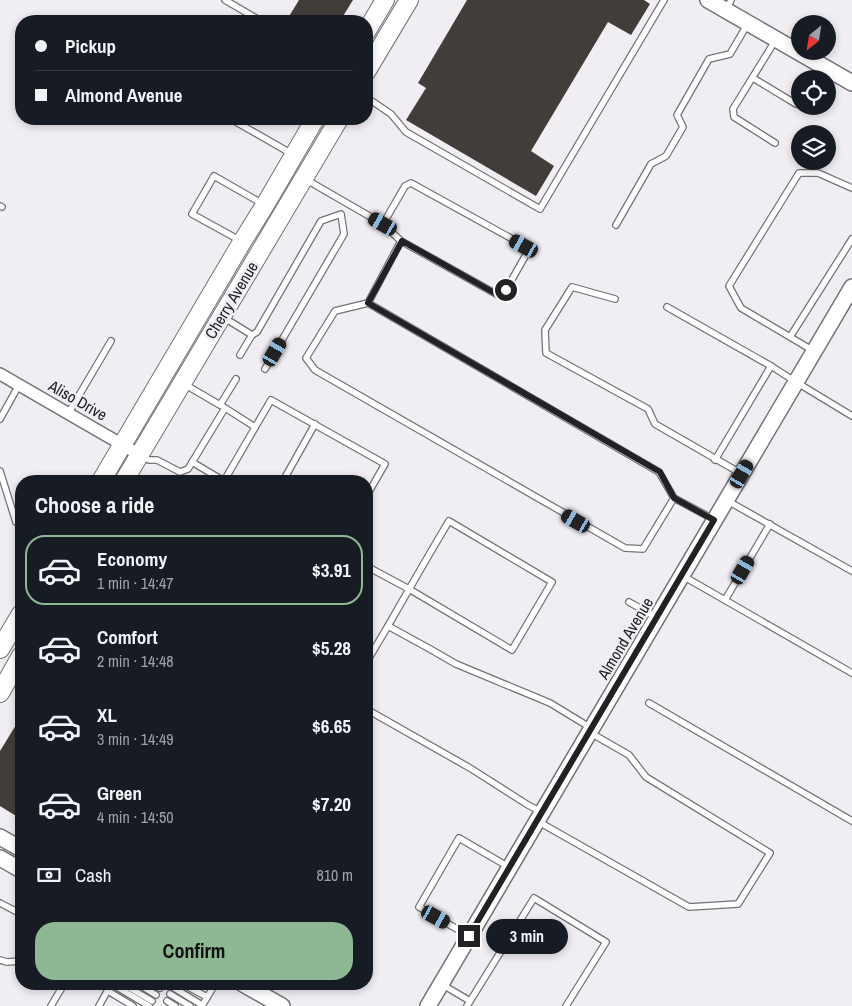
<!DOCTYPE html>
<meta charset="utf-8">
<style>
:root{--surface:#171b24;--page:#242831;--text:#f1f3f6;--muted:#9ea1a6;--line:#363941;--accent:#8eb894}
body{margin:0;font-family:"Archivo Narrow",sans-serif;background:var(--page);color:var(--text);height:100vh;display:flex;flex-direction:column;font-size:19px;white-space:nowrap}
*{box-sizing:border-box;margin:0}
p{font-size:16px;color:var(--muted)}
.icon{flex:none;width:28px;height:28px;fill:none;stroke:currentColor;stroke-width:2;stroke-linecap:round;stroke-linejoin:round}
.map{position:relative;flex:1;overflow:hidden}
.side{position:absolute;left:15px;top:475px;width:358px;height:515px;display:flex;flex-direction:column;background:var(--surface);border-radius:20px;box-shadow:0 2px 8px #0003}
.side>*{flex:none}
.hud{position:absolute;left:15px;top:15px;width:358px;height:110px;border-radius:20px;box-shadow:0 2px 8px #0003;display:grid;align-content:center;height:110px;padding:0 20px;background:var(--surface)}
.needle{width:32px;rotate:210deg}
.controls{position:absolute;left:791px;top:15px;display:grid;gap:10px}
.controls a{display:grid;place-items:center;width:45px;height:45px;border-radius:50%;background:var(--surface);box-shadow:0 2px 8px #0003;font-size:25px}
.end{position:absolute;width:22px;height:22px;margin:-11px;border:6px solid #222123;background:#fff;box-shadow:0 0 0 2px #fff}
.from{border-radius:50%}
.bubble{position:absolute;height:35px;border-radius:18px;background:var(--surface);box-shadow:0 2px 8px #0003;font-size:16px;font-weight:800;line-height:35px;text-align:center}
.car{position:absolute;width:15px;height:30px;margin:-15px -8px;border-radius:6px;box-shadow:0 0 4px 1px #0007;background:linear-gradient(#222 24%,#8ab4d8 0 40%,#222 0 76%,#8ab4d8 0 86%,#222 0)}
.hud b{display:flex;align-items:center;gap:18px;height:48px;font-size:19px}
.hud b+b{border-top:1px solid var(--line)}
.hud i{width:12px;height:12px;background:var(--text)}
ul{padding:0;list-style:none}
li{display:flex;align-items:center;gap:15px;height:70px;margin:0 10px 8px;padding:0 10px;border:2px solid transparent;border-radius:20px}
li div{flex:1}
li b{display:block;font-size:19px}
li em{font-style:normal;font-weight:800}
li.on{border-color:var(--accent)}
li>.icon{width:45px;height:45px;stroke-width:1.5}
h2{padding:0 20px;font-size:22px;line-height:60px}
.pay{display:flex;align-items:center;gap:12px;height:55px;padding:0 20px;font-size:19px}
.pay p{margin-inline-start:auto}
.cta{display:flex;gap:10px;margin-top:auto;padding:10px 20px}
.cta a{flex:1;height:58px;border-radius:20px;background:var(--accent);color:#111;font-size:20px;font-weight:800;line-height:58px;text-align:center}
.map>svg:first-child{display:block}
.building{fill:#423d3a}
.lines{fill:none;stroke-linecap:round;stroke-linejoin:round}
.lane-casing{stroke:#747277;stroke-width:8}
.street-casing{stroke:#747277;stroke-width:14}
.secondary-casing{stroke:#747277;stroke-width:18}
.primary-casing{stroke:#747277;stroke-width:20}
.lane{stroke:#fff;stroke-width:5.5}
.street{stroke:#fff;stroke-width:11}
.secondary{stroke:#fff;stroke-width:15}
.primary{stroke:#fff;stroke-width:18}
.route{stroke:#222123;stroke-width:6}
.labels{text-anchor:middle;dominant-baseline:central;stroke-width:5;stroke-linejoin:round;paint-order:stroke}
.street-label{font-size:16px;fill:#222123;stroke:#f0edf3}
</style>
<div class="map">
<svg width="852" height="1006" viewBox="0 0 852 1006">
<rect width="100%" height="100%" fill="#f0edf3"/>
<!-- building -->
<g class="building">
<path d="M299 0H353L340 21H293L288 18Z"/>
<path d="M467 0H644L650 4 631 35 608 22 531 151 554 166 536 196 406 120 426 88 418 83Z"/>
<path d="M21 707V819L0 806V751L19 720 15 717Z"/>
</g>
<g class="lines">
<defs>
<g id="lane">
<path d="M225 0 261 21"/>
<path d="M726 10 731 0"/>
<path d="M753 78 796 104"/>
<path d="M366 97 391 114 406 132 540 209 664 0"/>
<path d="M231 119 292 154"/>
<path d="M775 143 734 117 733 109 775 41"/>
<path d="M305 179 383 224"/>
<path d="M0 206 2 207"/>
<path d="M616 225 651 164 666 156 683 127 677 115 709 59 730 54 747 25"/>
<path d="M241 241 192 214 214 176 263 204"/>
<path d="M615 299 572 287 545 330 546 353 648 409 655 424 742 474"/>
<path d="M368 303 401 241 383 224 405 186 411 183 525 246 527 253 506 290 498 295 401 241"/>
<path d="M667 307 771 366 796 382 852 416"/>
<path d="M223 317 252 335 257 332 321 221 341 214 344 234 265 369"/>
<path d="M790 337 852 239"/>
<path d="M812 350 741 308 729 286 799 173H818L852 188"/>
<path d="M240 355 252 335"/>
<path d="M184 384 220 405 236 379"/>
<path d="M222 406 255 427"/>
<path d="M68 414 111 341"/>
<path d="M0 419 19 385"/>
<path d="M141 455 149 460H157L180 472 188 469 225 408"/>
<path d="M715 460 771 366"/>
<path d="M192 462 224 481"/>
<path d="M0 471 16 522 21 525"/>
<path d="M225 481H224L271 400 385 464 366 497"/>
<path d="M283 481 315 424"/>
<path d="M674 498 659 472 368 303 335 311 306 358 315 370 625 548 643 549 674 498 713 519"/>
<path d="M726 500 852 571"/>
<path d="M366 566 409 589 512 650 552 582 449 521C428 556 408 591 388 626"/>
<path d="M683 576 852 673"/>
<path d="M725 600 770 524"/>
<path d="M629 602 656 617"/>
<path d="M366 663 388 626 430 649 456 664 550 703 591 728"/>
<path d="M649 703 852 821"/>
<path d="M366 709 470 768 528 805 542 812"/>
<path d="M539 822 689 907 738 904 770 853 646 777 629 755 589 732"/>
<path d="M0 903 21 914"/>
<path d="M469 936 419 907 459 838 509 867"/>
<path d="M0 960 7 962 21 961"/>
<path d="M112 984 149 1006"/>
<path d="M123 984 152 1001"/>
<path d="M138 984 156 995"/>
<path d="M153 984 160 988"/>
<path d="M183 984 207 997"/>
<path d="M443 985 470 1001"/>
<path d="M174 988 202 1005"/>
<path d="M108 991 133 1006"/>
<path d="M260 993 266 984"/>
<path d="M170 994 190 1006"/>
<path d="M167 1001 175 1006"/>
<path d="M51 1006 64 984"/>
<path d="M99 1006 109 988"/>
<path d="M202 1006 215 984"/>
<path d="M467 1006 534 898 606 942 566 1006"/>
</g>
<path id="street" d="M0 374 140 455"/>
<g id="secondary">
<path d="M708 0 852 83"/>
<path d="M0 837 21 849"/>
<path d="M0 858 21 870"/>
<path d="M243 984 282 1006"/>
<path d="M428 1006 852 287"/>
</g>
<g id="primary">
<path d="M366 32 385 0"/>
<path d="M366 72 409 0"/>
<path d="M101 481 242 242 265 205 315 119"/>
<path d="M124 481 339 119"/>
<path d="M0 649 21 614"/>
<path d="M0 693 21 656"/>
</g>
</defs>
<!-- lane casing -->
<use href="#lane" class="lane-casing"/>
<!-- street casing -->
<use href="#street" class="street-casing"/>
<!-- secondary casing -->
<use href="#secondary" class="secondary-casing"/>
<!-- primary casing -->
<use href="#primary" class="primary-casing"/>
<!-- lane -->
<use href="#lane" class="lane"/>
<!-- street -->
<use href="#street" class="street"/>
<!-- secondary -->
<use href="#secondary" class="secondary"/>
<!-- primary -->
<use href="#primary" class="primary"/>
</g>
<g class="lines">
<!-- route -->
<path class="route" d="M469 936 714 520 674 498 660 472 368 303 402 241 498 295 506 290"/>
</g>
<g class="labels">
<!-- street labels -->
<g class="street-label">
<text transform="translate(231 300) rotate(-59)">Cherry Avenue</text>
<text transform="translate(78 400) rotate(30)">Aliso Drive</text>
<text transform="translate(625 638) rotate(-59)">Almond Avenue</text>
</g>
</g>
</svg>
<div class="controls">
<a><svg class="needle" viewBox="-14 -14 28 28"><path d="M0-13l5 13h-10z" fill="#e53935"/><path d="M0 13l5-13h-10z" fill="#9ea1a6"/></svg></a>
<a><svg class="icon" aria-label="locate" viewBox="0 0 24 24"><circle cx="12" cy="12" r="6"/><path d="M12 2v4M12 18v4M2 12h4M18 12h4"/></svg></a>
<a><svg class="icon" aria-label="layers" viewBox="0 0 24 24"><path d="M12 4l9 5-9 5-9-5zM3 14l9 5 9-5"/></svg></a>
</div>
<i class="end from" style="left:506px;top:290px"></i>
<i class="end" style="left:469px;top:936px"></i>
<div class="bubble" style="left:486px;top:919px;width:82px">3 min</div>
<i class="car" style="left:383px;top:224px;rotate:300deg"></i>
<i class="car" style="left:524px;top:246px;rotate:299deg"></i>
<i class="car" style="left:275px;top:352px;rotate:30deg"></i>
<i class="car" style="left:742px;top:474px;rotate:30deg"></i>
<i class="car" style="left:576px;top:521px;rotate:300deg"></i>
<i class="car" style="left:743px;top:570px;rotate:30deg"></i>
<i class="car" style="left:436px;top:917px;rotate:119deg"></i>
<div class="hud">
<b><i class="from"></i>Pickup</b>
<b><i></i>Almond Avenue</b>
</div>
<section class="side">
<h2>Choose a ride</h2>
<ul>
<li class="on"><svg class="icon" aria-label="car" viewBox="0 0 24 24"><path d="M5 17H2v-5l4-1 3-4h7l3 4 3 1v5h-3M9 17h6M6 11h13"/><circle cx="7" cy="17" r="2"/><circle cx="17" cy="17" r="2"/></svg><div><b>Economy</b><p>1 min · 14:47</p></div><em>$3.91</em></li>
<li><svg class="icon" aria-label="car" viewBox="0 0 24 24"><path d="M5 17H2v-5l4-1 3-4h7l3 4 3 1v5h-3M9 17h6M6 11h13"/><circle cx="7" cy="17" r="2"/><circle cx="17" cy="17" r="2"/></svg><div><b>Comfort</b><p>2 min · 14:48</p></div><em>$5.28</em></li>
<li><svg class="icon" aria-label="car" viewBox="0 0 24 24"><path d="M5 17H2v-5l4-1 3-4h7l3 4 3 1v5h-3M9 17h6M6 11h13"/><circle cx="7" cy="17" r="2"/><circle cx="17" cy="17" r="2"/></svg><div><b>XL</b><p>3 min · 14:49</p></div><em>$6.65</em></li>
<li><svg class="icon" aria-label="car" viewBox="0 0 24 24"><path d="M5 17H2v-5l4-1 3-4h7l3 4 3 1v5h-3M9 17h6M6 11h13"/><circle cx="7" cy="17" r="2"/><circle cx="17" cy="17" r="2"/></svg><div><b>Green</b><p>4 min · 14:50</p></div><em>$7.20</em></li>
</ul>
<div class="pay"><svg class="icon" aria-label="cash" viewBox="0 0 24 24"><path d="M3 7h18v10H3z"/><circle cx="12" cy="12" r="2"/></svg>Cash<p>810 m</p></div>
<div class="cta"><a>Confirm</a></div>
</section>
</div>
